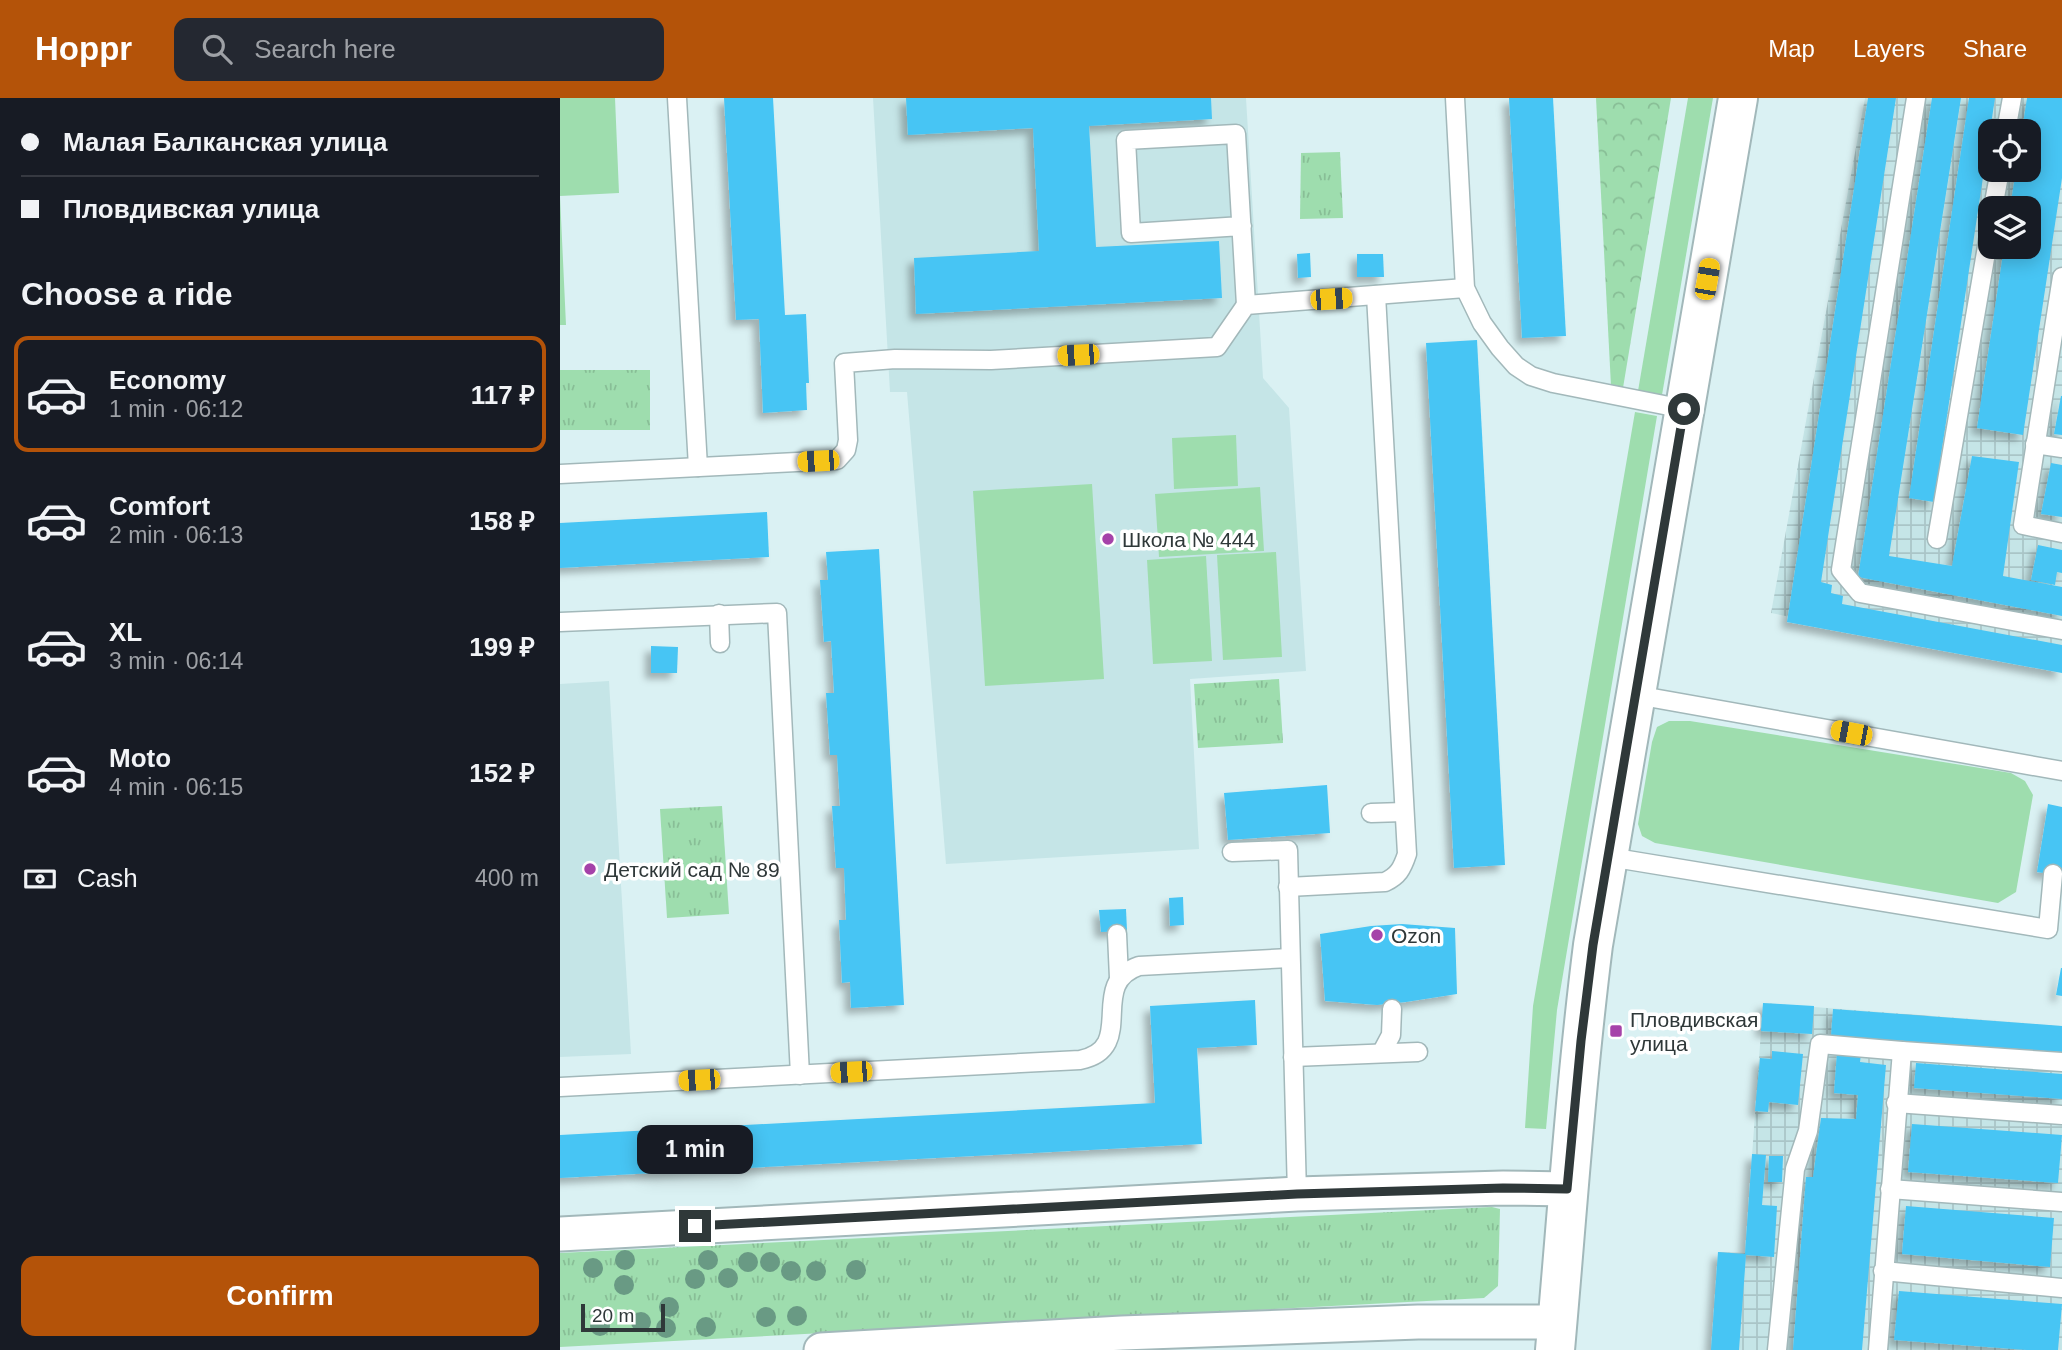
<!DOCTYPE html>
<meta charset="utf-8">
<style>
:root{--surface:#171b24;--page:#242831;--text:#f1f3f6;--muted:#9ea1a6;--line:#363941;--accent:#b45309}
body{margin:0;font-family:Arial,sans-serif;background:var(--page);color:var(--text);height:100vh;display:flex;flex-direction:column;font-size:26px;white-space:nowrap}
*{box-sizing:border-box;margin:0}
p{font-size:23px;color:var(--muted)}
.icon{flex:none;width:38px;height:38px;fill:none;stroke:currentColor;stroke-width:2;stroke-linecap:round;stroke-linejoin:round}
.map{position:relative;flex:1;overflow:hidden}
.side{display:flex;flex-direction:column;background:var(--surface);width:560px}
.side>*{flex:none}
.top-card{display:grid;align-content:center;height:154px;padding:0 21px;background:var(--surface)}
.buttons{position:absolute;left:1418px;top:21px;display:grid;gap:14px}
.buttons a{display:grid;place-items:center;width:63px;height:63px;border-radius:14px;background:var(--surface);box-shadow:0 4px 18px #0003;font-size:35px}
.scale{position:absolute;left:21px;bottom:18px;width:84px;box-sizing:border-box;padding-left:7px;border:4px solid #2f3839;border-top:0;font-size:19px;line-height:24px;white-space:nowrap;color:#2f3839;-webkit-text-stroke:5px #fff;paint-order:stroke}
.end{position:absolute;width:32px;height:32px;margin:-16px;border:9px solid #2f3839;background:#fff;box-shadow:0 0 0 4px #fff}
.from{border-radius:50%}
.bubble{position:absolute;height:49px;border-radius:14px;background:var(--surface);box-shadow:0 4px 18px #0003;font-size:23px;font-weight:700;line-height:49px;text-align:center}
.car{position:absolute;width:21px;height:42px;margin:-21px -10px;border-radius:9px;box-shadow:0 0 5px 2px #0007;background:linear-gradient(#f5c518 24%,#345 0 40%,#f5c518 0 76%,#345 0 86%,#f5c518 0)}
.top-card b{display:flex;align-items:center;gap:24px;height:66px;font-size:26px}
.top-card b+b{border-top:2px solid var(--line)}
.top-card i{width:18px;height:18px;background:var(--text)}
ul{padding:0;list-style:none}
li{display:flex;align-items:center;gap:21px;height:116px;margin:0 14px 10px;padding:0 7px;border:4px solid transparent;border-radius:14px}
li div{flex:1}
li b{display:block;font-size:26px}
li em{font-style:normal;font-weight:700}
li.active{border-color:var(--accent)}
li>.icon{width:63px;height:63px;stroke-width:1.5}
h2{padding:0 21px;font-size:32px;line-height:84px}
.pay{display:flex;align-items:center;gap:18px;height:77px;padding:0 21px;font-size:26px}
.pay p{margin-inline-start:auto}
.button{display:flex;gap:14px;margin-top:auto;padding:14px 21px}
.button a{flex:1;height:80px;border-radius:14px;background:var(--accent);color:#fff;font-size:28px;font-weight:700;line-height:80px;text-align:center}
header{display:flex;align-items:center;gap:42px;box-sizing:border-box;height:98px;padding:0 35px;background:var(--accent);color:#fff}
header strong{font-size:33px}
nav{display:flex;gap:38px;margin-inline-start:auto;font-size:24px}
.search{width:490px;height:63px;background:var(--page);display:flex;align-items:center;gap:18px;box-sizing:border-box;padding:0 24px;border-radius:14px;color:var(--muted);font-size:26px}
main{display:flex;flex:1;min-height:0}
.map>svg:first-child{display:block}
.built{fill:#c5e5e7}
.industrial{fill:url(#industrial-grid);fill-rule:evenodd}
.grass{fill:#9eddae}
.forest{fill:url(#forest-crowns)}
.park{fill:url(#park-tufts)}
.building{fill:#47c5f4;filter:url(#shadow)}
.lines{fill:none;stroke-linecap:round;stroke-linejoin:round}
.service-casing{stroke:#a2b8ba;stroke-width:21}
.minor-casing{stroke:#a2b8ba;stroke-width:37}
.tertiary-casing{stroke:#a2b8ba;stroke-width:42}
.service{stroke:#fff;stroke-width:18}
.minor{stroke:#fff;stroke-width:33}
.tertiary{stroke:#fff;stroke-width:38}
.tree{fill:#699a84}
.route{stroke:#2f3839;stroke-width:9}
.poi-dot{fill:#a542a9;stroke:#fff;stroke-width:2.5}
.labels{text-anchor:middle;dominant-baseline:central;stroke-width:7;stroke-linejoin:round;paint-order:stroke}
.poi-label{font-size:21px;fill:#2f3839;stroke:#fff;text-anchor:start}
</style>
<header>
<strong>Hoppr</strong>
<div class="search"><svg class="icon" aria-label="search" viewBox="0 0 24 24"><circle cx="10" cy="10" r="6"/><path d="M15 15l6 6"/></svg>Search here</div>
<nav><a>Map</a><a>Layers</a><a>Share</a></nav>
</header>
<main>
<section class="side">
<div class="top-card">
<b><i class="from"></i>Малая Балканская улица</b>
<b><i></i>Пловдивская улица</b>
</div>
<h2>Choose a ride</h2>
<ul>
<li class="active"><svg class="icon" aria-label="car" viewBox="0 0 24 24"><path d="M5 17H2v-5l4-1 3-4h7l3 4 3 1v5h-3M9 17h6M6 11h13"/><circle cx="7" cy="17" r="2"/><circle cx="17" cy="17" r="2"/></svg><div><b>Economy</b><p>1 min · 06:12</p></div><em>117 ₽</em></li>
<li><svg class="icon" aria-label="car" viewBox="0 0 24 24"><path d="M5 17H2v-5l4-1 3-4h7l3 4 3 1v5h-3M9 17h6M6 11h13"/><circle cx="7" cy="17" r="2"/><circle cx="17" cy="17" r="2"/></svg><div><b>Comfort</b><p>2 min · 06:13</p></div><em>158 ₽</em></li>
<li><svg class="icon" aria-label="car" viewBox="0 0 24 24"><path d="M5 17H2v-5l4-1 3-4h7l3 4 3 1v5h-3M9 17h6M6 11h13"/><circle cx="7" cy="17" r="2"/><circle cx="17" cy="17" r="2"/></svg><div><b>XL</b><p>3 min · 06:14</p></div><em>199 ₽</em></li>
<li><svg class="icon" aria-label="car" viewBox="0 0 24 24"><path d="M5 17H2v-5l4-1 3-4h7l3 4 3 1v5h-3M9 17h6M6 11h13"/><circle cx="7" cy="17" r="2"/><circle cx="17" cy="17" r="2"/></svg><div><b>Moto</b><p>4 min · 06:15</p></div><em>152 ₽</em></li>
</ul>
<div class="pay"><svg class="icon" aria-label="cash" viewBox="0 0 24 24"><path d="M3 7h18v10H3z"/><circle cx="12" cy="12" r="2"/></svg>Cash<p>400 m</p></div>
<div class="button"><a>Confirm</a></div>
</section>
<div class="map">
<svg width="1502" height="1252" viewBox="0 0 1502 1252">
<defs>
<pattern id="industrial-grid" width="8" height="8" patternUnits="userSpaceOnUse" patternTransform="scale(1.75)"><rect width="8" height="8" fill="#c5e5e7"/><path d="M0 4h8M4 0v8" fill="none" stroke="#aac5c7"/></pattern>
<pattern id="forest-crowns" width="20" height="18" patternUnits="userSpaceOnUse" patternTransform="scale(1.75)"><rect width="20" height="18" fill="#9eddae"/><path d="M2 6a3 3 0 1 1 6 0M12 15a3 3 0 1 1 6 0" fill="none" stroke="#88be96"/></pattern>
<pattern id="park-tufts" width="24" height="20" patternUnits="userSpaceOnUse" patternTransform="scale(1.75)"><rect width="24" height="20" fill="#9eddae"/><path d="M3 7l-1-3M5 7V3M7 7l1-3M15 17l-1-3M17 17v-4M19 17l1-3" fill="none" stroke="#88be96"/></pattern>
<filter id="shadow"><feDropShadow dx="-6" dy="6" stdDeviation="3.5" flood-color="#0004"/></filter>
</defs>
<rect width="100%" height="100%" fill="#daf1f3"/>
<!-- built -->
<g class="built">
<path d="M313 0H686L703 280 729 310 746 573 630 581 639 751 386 766 347 294H330Z"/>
<path d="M49 583 71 956 0 959V586Z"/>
</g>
<!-- industrial -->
<g class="industrial">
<path d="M1305 0H1502V574L1211 515ZM1430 33H1468V72H1430ZM1430 110H1468V149H1430Z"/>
<path d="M1203 905 1502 928V1252H1151L1158 1154 1185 1155Z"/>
</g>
<!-- grass -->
<g class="grass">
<path d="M0 0H55L59 95 0 98 6 227H0Z"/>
<path d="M1128 0H1153L1102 297 1078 293Z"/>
<path d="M1075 314 1097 318 997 912 986 1031 965 1030 973 908Z"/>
<path d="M676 337 678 388 614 391 612 340Z"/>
<path d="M532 386 544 581 425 588 413 393Z"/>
<path d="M700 389 704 453 599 459 595 396Z"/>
<path d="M716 454 722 559 663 562 657 457Z"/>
<path d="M646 458 652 563 593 566 587 462Z"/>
<path d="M1109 623H1130L1451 675 1465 683 1473 697 1456 794 1438 805 1095 745 1082 738 1078 726 1092 644 1097 629Z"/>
</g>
<!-- forest -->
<path class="forest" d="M1036 0H1111L1063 290 1051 288Z"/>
<!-- park -->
<g class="park">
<path d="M780 54 783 120 740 121 741 55Z"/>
<rect x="0" y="272" width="90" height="60"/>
<path d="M719 581 723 645 638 650 634 586Z"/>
<path d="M162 708 169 816 107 820 100 711Z"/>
<path d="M932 1109 940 1111 938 1188 924 1200 0 1249V1155Z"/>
</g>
<!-- building -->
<g class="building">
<path d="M164 0H213L225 217 246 216 249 285H246L247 312 203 315 199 221 176 222Z"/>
<path d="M346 0H651L652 21 529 28 536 149 659 143 662 200 356 216 354 160 479 153 473 30 348 37Z"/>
<path d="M949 0H993L1006 238 962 240Z"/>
<path d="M1308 0H1336L1261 484 1272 487 1271 495 1283 498 1282 506 1502 547V575L1227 524Z"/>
<path d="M1372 0H1401L1329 458 1392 468 1412 358 1459 364 1443 478 1502 489V518L1298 479Z"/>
<path d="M1409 0H1435L1374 404 1349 400Z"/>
<path d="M1467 0H1502V80L1463 337 1417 330 1444 149H1468V110H1450L1456 72H1468V33H1462Z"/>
<path d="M750 155 751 179 738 180 737 156Z"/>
<path d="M797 156H823L824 179H797Z"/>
<path d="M917 242 945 767 894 770 866 245Z"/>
<path d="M1501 298H1502V337L1494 336Z"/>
<path d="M1491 365 1502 367V419L1481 416Z"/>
<path d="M207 414 209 459 0 470V425Z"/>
<path d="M1478 447 1502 452V475L1497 474 1495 487 1471 482Z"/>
<path d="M319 451 344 907 291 910 290 884 282 885 279 822H286L284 770H276L272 708H280L277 657H270L266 595H274L271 543 264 544 260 482H268L266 454Z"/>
<path d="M91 548 118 549 117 575H91Z"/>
<path d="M767 687 770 735 668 742 664 695Z"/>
<path d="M1488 706 1502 709V778L1477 774Z"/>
<path d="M623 799 624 827 610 828 609 800Z"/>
<path d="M566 811 567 833 541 834 539 812Z"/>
<path d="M842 826 895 830 897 896 846 904 817 907 765 903 760 836 811 828Z"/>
<path d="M1501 870H1502V898L1496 897Z"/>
<path d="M695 902 697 947 637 950 642 1046 0 1080V1037L595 1005 590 908Z"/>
<path d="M1203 905 1254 908 1252 936 1201 933Z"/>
<path d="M1273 911 1502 928V954L1271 938Z"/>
<path d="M1212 953 1243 956 1238 1007 1209 1004 1208 1014 1195 1013 1200 960 1212 961Z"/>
<path d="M1277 954 1301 956 1300 964 1326 967 1302 1252H1233L1246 1079H1253L1261 1020 1296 1021 1298 997 1274 995Z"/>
<path d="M1356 965 1502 976V1001L1354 990Z"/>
<path d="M1352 1026 1502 1037 1498 1085 1348 1074Z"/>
<path d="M1192 1056 1206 1057 1202 1107 1217 1108 1214 1159 1186 1157 1179 1252H1151L1158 1154 1185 1156Z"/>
<path d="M1209 1058H1223L1222 1084H1208Z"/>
<path d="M1346 1108 1494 1120 1490 1169 1342 1156Z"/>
<path d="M1339 1193 1502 1206 1498 1252H1467L1334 1242Z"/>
</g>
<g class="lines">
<defs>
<g id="service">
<path d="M117 0 138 369"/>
<path d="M895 0 905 190 922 225 940 250 956 268 971 278 993 285 1124 311"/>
<path d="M1356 0 1281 472 1300 495 1502 532"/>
<path d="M1446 33 1452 0"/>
<path d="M1433 110 1440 72"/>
<path d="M682 128 571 135 566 42 676 36 686 207"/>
<path d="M1502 179 1463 427 1502 435"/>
<path d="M1475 346 1502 350"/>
<path d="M0 376 277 362 286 352 288 342 284 265 335 261 431 262 657 249 686 207 905 190"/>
<path d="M1377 441 1430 131"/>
<path d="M159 516 160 545"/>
<path d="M0 524 217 515 240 977"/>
<path d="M1076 597 1502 673"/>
<path d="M811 715 844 714"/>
<path d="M672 754 728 752 737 1096"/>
<path d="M1049 759 1488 831 1493 776"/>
<path d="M728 789 825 784C838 778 842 771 847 756L816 197"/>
<path d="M557 836 559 880"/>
<path d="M822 954 831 937 832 911"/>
<path d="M733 959 858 954"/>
<path d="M0 989 520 962C579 950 526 886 579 868L730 860"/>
<path d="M1336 1005 1502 1017"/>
<path d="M1330 1091 1502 1104"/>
<path d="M1323 1173 1502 1190"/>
<path d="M1217 1252 1235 1071 1248 1033 1260 946 1342 953"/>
<path d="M1318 1252 1342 953 1502 964"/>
</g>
<g id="minor">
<path d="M0 1136 737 1096 943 1090 1007 1091"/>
<path d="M261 1252 562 1235 858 1224H997"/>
</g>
<path id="tertiary" d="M995 1252C1007 1117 1016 982 1033 847L1178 0"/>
</defs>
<!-- service casing -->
<use href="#service" class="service-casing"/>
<!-- minor casing -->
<use href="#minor" class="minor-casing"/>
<!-- tertiary casing -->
<use href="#tertiary" class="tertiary-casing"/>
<!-- service -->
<use href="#service" class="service"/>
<!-- minor -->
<use href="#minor" class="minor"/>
<!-- tertiary -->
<use href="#tertiary" class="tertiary"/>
</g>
<!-- trees -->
<g class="tree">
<circle cx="65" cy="1162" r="10"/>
<circle cx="148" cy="1162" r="10"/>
<circle cx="188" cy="1164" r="10"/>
<circle cx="210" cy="1164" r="10"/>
<circle cx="33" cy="1170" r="10"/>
<circle cx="296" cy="1172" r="10"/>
<circle cx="231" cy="1173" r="10"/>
<circle cx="256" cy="1173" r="10"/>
<circle cx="168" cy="1180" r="10"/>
<circle cx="135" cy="1181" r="10"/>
<circle cx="64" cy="1187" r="10"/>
<circle cx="109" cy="1209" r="10"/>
<circle cx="237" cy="1218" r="10"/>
<circle cx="206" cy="1219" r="10"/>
<circle cx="81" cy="1224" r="10"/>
<circle cx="40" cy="1228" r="10"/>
<circle cx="146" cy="1229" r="10"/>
<circle cx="106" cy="1230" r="10"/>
</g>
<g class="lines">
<!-- route -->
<path class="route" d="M135 1128 737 1096 943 1090 1007 1091 1021 943 1033 847 1124 311"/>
</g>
<!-- markers -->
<g class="poi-dot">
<circle cx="548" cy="441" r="7"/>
<circle cx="30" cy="771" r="7"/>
<circle cx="817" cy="837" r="7"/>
<rect x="1049" y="926" width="14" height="14" rx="3.5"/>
</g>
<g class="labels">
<!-- poi labels -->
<g class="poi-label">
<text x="562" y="441">Школа № 444</text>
<text x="44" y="771">Детский сад № 89</text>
<text x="831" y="837">Ozon</text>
<text x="1070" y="921">Пловдивская<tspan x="1070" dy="24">улица</tspan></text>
</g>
</g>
</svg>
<div class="buttons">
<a><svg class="icon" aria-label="locate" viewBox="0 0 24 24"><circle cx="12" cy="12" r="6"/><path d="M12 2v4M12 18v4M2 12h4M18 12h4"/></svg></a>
<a><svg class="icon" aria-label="layers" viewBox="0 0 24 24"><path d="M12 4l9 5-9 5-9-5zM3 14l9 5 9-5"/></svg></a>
</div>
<div class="scale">20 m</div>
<i class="end from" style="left:1124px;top:311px"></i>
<i class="end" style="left:135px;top:1128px"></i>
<div class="bubble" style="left:77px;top:1027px;width:116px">1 min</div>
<i class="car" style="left:1147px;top:181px;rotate:10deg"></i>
<i class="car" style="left:771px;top:201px;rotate:86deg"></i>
<i class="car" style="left:518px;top:257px;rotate:267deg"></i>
<i class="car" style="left:258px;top:363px;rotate:267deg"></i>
<i class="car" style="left:1291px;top:635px;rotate:281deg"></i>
<i class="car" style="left:291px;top:974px;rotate:267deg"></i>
<i class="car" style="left:139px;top:982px;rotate:267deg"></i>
</div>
</main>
